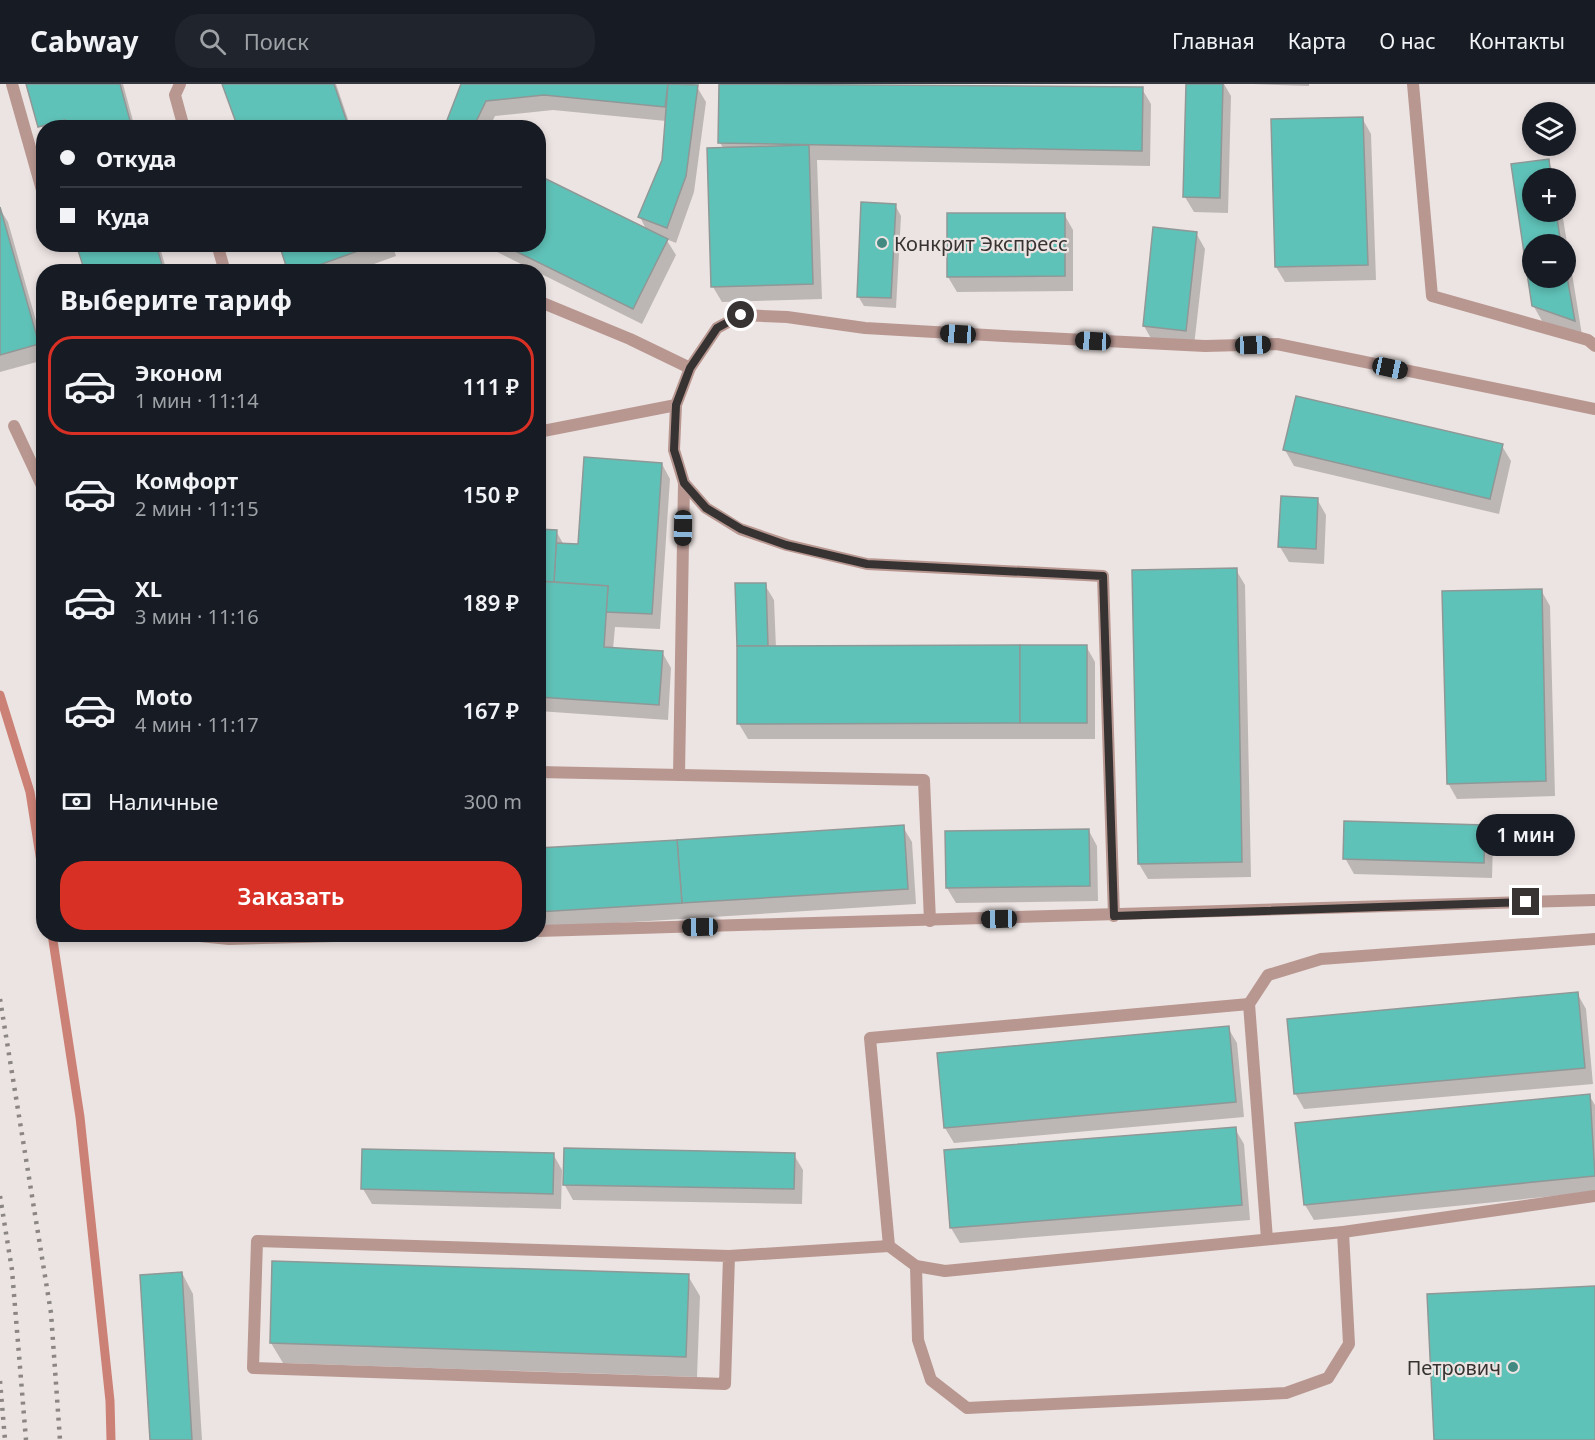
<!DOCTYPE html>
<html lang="ru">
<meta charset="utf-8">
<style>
:root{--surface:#171b24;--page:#20242c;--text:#f1f3f6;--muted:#9ea1a6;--line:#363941;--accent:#d93025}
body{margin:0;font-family:"Noto Sans",sans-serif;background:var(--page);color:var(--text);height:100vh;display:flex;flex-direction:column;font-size:22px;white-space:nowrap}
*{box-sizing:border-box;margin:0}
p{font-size:20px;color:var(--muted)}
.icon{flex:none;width:33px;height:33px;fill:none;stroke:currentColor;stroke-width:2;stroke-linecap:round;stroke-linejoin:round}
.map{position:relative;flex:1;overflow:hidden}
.panel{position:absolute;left:36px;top:180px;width:510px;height:678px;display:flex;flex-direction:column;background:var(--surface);border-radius:24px;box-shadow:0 3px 9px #0003}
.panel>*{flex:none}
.top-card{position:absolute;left:36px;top:36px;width:510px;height:132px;border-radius:24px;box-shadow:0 3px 9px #0003;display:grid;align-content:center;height:132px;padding:0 24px;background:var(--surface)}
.controls{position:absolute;left:1522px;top:18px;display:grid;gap:12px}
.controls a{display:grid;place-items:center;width:54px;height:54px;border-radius:50%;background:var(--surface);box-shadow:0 3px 9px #0003;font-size:30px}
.end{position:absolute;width:27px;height:27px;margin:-14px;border:8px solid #363332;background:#fff;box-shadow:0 0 0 3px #fff}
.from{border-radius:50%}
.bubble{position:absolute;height:42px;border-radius:21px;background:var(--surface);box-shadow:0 3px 9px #0003;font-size:20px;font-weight:600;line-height:42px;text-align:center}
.car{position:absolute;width:18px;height:36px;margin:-18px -9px;border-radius:8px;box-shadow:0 0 4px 2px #0007;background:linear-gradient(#222 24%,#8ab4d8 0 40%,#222 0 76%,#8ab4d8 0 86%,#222 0)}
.top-card b{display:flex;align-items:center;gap:21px;height:57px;font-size:22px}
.top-card b+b{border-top:2px solid var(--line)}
.top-card i{width:15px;height:15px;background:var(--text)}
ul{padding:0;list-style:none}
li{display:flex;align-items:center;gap:18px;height:99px;margin:0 12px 9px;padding:0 12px;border:3px solid transparent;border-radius:24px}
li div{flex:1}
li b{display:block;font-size:22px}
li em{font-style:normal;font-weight:600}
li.selected{border-color:var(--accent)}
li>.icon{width:54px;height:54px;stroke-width:1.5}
h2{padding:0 24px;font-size:27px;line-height:72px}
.pay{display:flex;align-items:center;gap:15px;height:66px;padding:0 24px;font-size:22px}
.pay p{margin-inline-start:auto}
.cta{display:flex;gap:12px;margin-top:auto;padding:12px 24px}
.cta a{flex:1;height:69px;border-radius:24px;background:var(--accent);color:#fff;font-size:24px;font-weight:600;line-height:69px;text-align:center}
header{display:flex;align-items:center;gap:36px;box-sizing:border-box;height:84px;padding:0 30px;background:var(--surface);border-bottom:2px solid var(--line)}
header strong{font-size:28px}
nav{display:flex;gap:33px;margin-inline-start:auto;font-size:21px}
.search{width:420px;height:54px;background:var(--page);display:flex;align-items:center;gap:15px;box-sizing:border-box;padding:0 21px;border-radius:24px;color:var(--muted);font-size:22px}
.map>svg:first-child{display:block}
.shadow{fill:#0003;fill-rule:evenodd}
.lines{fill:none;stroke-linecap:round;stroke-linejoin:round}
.stream{stroke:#cc8176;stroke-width:9}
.building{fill:#5fc2b8;stroke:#8f9896;stroke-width:1.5}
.service{stroke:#b99791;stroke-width:12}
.rail{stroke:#8b8684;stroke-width:4.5;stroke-dasharray:3 6;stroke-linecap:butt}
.route{stroke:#363332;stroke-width:8}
.poi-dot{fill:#428982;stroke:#ece4e2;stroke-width:2}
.labels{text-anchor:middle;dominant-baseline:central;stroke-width:4.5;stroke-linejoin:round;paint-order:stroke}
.poi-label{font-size:20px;fill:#363332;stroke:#ece4e2;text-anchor:start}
</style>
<header>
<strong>Cabway</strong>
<div class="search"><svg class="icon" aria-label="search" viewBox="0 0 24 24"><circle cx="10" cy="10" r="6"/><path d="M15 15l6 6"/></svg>Поиск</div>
<nav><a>Главная</a><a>Карта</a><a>О нас</a><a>Контакты</a></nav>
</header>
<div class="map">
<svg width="1595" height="1356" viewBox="0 0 1595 1356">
<rect width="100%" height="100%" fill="#ece4e2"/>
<!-- shadow -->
<g class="shadow">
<path d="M27 0H123L135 44H44V49Z"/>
<path d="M224 0H336L351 44H239Z"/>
<path d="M462 0H683L697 3 706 18 694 108 676 159 666 155 676 171 642 240 481 160H538L647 147 640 133 663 76 666 37 553 26 495 32 489 44H446Z"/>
<path d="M721 0 1142 5 1151 20 1150 82 817 76 822 215 722 218 713 203 724 65 720 59Z"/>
<path d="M1187 0H1224L1231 12 1228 129 1194 128 1185 113Z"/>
<path d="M1252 0H1309V2Z"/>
<path d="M1362 34 1371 50 1376 196 1285 198 1276 183Z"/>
<path d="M1548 77 1557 94H1533V128H1562L1582 251 1542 237 1533 221 1512 82ZM1533 160H1566V194H1533Z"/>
<path d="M895 121 901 132 896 224 864 222 858 212Z"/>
<path d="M0 125 8 138 44 265V276L0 288Z"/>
<path d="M1064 130 1073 146V207L957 208 948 193Z"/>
<path d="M1155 145 1196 149 1205 165 1194 262 1153 258 1144 242Z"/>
<path d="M78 160H159L167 188H86Z"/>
<path d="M280 160H392L396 172 352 188H290Z"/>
<path d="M1502 362 1511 377 1499 430 1294 382 1285 366Z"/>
<path d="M662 380 670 395 660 545 615 543 613 565 662 568 671 584 668 636 538 627V446L556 447 564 461 580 462Z"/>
<path d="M1317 415 1326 431 1324 480 1289 478 1280 463Z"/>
<path d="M1236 486 1245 501 1251 793 1148 795 1139 780Z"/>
<path d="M765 501 774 516 776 564 1086 562 1095 578V655H748L739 640Z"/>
<path d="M1541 506 1550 522 1555 712 1457 715 1448 699Z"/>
<path d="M1484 742 1493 758 1492 794 1354 790 1345 774Z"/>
<path d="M903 743 912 758 916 820 538 844V766Z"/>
<path d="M1089 747 1097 762 1098 817 956 819 947 804Z"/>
<path d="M1577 909 1586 925 1593 1000 1304 1025 1295 1009Z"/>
<path d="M1228 944 1237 959 1244 1033 954 1059 945 1044 938 970Z"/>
<path d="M1589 1011 1595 1021V1108L1314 1136 1305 1121 1297 1041Z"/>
<path d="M1235 1045 1244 1060 1250 1136 960 1159 951 1144Z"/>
<path d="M553 1070 562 1086 561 1125 372 1120 363 1105Z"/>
<path d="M794 1071 803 1086 802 1120 573 1116 563 1098Z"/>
<path d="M182 1189 193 1210 202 1356H152Z"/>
<path d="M688 1192 700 1212 697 1293 283 1279 271 1259Z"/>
</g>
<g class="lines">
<!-- stream -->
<g class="stream">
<path d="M0 611 30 708 44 797"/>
<path d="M52 850 80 1033 110 1317 111 1356"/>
</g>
</g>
<!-- building -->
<g class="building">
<path d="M26 0H120L132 44H67L65 36 38 43Z"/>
<path d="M222 0H334L349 44H238Z"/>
<path d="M461 0H668L665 23 544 11 486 17 473 44H444Z"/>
<path d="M668 0 698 1 686 92 667 144 638 133 662 76Z"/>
<path d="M719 0 1143 3 1142 67 718 59Z"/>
<path d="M1186 0H1223L1220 114 1183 113Z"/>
<path d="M1363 33 1368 181 1275 183 1271 35Z"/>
<path d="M809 61 813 200 711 203 707 64Z"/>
<path d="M1549 75 1551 94H1533V128H1556L1561 160H1533V167L1524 169 1511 80Z"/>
<path d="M538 91 668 155 633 225 501 160H538Z"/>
<path d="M861 118 896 120 891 214 857 213Z"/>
<path d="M0 123 39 260 0 271Z"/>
<path d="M947 129H1065V192L947 193Z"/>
<path d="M1153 143 1197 148 1186 247 1143 242Z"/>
<path d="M76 160H156L164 188H85Z"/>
<path d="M279 160H377L300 188H288Z"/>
<path d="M1533 167V194H1566V187L1575 237 1532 222 1524 169Z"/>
<path d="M1296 312 1503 360 1490 415 1283 366Z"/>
<path d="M584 373 662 379 652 530 606 528 608 502 554 498 556 459 578 460Z"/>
<path d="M1281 412 1318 414 1316 465 1278 463Z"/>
<path d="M538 445 557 446 554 498 538 497Z"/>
<path d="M1237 484 1242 778 1138 780 1132 486Z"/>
<path d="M538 497 608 502 604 563 663 567 659 621 538 613Z"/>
<path d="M735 499H766L768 562H737Z"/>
<path d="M1542 505 1546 697 1447 700 1442 507Z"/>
<path d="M1020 561V639L737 640V562Z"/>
<rect x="1020" y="561" width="67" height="78"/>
<path d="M1344 737 1485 741 1484 779 1343 775Z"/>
<path d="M904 741 908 805 682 819 677 756Z"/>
<path d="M1089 745 1090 802 946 804 945 747Z"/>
<path d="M677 756 682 819 538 828V764Z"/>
<path d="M1578 908 1585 984 1294 1010 1287 935Z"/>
<path d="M1229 942 1236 1018 944 1044 937 969Z"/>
<path d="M1590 1010 1595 1092 1304 1121 1295 1039Z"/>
<path d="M1236 1043 1242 1121 950 1144 944 1066Z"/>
<path d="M564 1064 795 1069 794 1105 563 1101Z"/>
<path d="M362 1065 554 1069 553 1110 361 1105Z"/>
<path d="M272 1177 689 1190 686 1273 270 1259Z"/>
<path d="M182 1188 192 1356H150L140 1191Z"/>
<path d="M1595 1202V1356H1434L1427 1210Z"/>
</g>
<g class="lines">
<!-- service -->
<g class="service">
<path d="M12 0 44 113"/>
<path d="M180 0 175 11 184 44"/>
<path d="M1413 0 1432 212 1588 256 1595 262"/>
<path d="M217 160 225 188"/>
<path d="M538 217 630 255 690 284"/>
<path d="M14 342 44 406"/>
<path d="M538 348 676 321"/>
<path d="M538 688 924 696 930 837"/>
<path d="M679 691 684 399"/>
<path d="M1114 832 1103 492 867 480 787 461 740 445 706 424 684 399 674 366 676 321 690 284 717 244 741 231 787 233 865 244 1004 252 1205 262 1277 260 1595 325"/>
<path d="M538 847 1595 816"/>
<path d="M180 850 229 855 408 850"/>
<path d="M1249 920 870 954 889 1162 916 1182 945 1187 1343 1148 1595 1112"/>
<path d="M1267 1155 1249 920 1268 891 1321 875 1595 855"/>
<path d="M257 1157 729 1172 725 1300 253 1284Z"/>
<path d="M729 1172 889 1162"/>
<path d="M916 1182 918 1256 931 1296 967 1324 1286 1309 1328 1294 1349 1260 1343 1148"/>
</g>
<!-- rail -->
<g class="rail">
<path d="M0 915 51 1229 60 1356"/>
<path d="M0 1112 12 1186 26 1356"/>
<path d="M0 1297 5 1356"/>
</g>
</g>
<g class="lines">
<!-- route -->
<path class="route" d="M741 231 717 244 690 284 676 321 674 366 679 382 684 399 706 424 741 445 786 461 867 480 1103 492 1114 832 1526 818"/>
</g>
<!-- markers -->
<g class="poi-dot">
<circle cx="882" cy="159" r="6"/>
<circle cx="1513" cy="1283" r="6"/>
</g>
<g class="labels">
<!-- poi labels -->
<g class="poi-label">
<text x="894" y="159">Конкрит Экспресс</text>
<text x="1501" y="1283" text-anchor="end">Петрович</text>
</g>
</g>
</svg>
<div class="controls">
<a><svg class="icon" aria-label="layers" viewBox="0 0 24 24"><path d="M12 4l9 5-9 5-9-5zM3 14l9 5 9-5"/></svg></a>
<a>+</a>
<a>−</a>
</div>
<i class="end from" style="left:741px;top:231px"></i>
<i class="end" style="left:1526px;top:818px"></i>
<div class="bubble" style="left:1476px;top:730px;width:99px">1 мин</div>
<i class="car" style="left:958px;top:250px;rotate:273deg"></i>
<i class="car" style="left:1093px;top:257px;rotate:273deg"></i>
<i class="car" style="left:1253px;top:261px;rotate:88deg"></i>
<i class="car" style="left:1390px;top:284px;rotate:102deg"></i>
<i class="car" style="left:683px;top:444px;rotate:181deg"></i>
<i class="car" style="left:999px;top:835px;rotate:269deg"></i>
<i class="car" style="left:700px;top:843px;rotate:269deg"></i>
<div class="top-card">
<b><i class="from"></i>Откуда</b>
<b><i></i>Куда</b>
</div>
<section class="panel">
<h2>Выберите тариф</h2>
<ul>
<li class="selected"><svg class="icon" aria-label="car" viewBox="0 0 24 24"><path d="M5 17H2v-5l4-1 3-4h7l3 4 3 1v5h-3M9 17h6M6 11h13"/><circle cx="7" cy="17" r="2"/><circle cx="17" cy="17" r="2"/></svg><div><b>Эконом</b><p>1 мин · 11:14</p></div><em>111 ₽</em></li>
<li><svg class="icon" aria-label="car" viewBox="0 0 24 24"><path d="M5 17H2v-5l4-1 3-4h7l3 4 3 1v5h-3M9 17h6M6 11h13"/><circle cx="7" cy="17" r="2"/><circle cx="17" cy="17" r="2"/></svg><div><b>Комфорт</b><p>2 мин · 11:15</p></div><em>150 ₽</em></li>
<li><svg class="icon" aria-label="car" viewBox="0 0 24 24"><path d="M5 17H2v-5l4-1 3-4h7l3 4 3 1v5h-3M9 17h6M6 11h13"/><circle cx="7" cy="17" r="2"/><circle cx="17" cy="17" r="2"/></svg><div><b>XL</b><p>3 мин · 11:16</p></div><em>189 ₽</em></li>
<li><svg class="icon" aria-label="car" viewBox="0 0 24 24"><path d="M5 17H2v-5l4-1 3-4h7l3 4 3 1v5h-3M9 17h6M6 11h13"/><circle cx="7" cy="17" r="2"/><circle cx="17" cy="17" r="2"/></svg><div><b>Moto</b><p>4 мин · 11:17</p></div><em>167 ₽</em></li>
</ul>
<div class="pay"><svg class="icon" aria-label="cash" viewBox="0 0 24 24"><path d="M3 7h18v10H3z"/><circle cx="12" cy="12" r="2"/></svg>Наличные<p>300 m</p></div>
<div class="cta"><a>Заказать</a></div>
</section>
</div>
